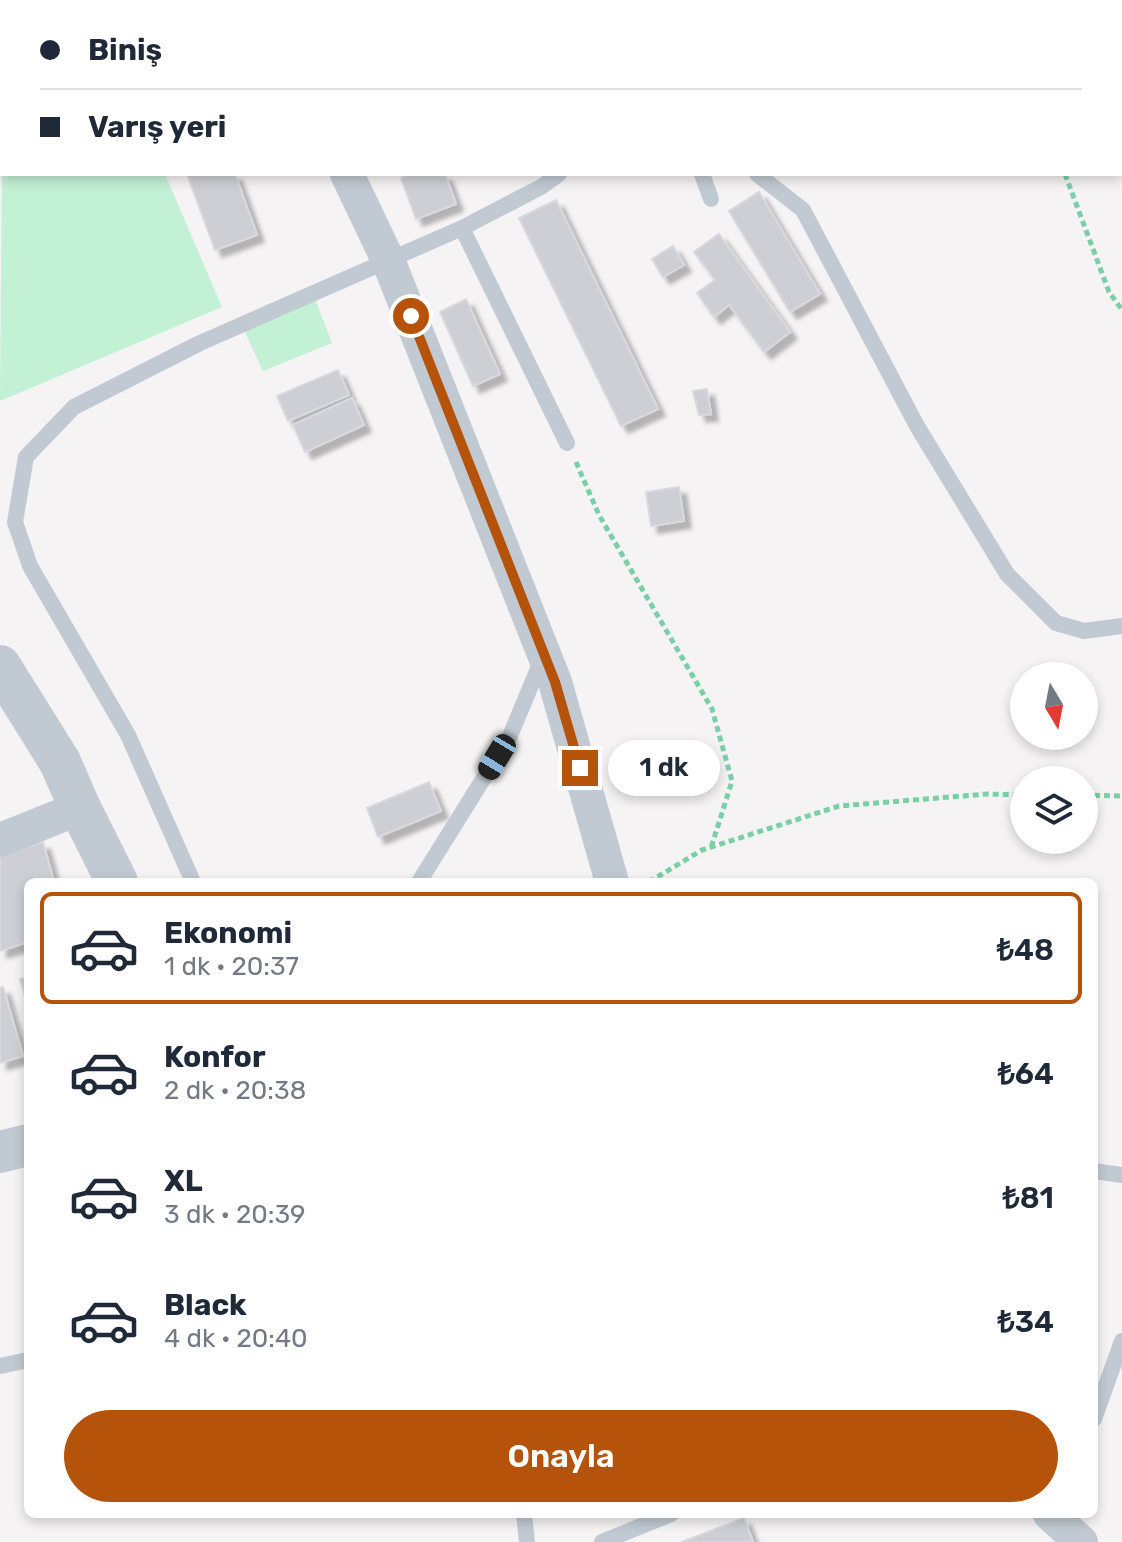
<!DOCTYPE html>
<html lang="tr">
<meta charset="utf-8">
<style>
:root{--surface:#fff;--page:#f6f6f7;--text:#1f2937;--muted:#747a83;--line:#e0e1e3;--accent:#b45309}
body{margin:0;font-family:Rubik,sans-serif;background:var(--page);color:var(--text);height:100vh;display:flex;flex-direction:column;font-size:30px;white-space:nowrap}
*{box-sizing:border-box;margin:0}
p{font-size:26px;color:var(--muted)}
.icon{flex:none;width:44px;height:44px;fill:none;stroke:currentColor;stroke-width:2;stroke-linecap:round;stroke-linejoin:round}
.map{position:relative;flex:1;overflow:hidden}
.drawer{position:absolute;left:24px;top:878px;width:1074px;height:640px;display:flex;flex-direction:column;background:var(--surface);border-radius:12px;box-shadow:0 4px 12px #0003}
.drawer>*{flex:none}
.guide{position:absolute;left:0px;top:0px;width:1122px;height:176px;box-shadow:0 4px 12px #0003;display:grid;align-content:center;height:176px;padding:0 40px;background:var(--surface)}
.needle{width:52px;rotate:170deg}
.tools{position:absolute;left:1010px;top:662px;display:grid;gap:16px}
.tools a{display:grid;place-items:center;width:88px;height:88px;border-radius:50%;background:var(--surface);box-shadow:0 4px 12px #0003;font-size:40px}
.end{position:absolute;width:36px;height:36px;margin:-18px;border:10px solid #b45309;background:#fff;box-shadow:0 0 0 4px #fff}
.from{border-radius:50%}
.bubble{position:absolute;height:56px;border-radius:28px;background:var(--surface);box-shadow:0 4px 12px #0003;font-size:26px;font-weight:600;line-height:56px;text-align:center}
.car{position:absolute;width:24px;height:48px;margin:-24px -12px;border-radius:10px;box-shadow:0 0 6px 2px #0007;background:linear-gradient(#222 24%,#8ab4d8 0 40%,#222 0 76%,#8ab4d8 0 86%,#222 0)}
.guide b{display:flex;align-items:center;gap:28px;height:76px;font-size:30px}
.guide b+b{border-top:2px solid var(--line)}
.guide i{width:20px;height:20px;background:var(--text)}
ul{padding:14px 0 0;list-style:none}
li{display:flex;align-items:center;gap:24px;height:112px;margin:0 16px 12px;padding:0 24px;border:4px solid transparent;border-radius:12px}
li div{flex:1}
li b{display:block;font-size:30px}
li em{font-style:normal;font-weight:600}
li.selected{border-color:var(--accent)}
li>.icon{width:72px;height:72px;stroke-width:1.5}
.primary-button{display:flex;gap:16px;margin-top:auto;padding:16px 40px}
.primary-button a{flex:1;height:92px;border-radius:48px;background:var(--accent);color:#fff;font-size:32px;font-weight:600;line-height:92px;text-align:center}
.map>svg:first-child{display:block}
.green{fill:#c3f1d5}
.building{fill:#cdcfd5;stroke:#d7d9de;stroke-width:2;filter:url(#shadow)}
.lines{fill:none;stroke-linecap:round;stroke-linejoin:round}
.path{stroke:#7ad0a6;stroke-width:5;stroke-dasharray:6 4;stroke-linecap:butt}
.service{stroke:#c1cad2;stroke-width:16}
.minor{stroke:#c1cad2;stroke-width:34}
.tertiary{stroke:#c1cad2;stroke-width:42}
.route{stroke:#b45309;stroke-width:10}
</style>
<div class="map">
<svg width="1122" height="1542" viewBox="0 0 1122 1542">
<defs>
<filter id="shadow"><feDropShadow dx="7" dy="7" stdDeviation="2" flood-color="#0004"/></filter>
</defs>
<rect width="100%" height="100%" fill="#f5f3f3"/>
<!-- green -->
<g class="green">
<path d="M2 160V174H165L222 307 0 401Z"/>
<path d="M315 299 332 343 263 371 244 330Z"/>
</g>
<!-- building -->
<g class="building">
<rect x="1120" y="127" width="2" height="40"/>
<path d="M187 174H235L257 235 215 250Z"/>
<path d="M411 174H445L456 204 416 219 401 178Z"/>
<path d="M759 192 820 294 790 312 729 211Z"/>
<path d="M556 200 658 409 621 426 519 218Z"/>
<path d="M719 234 790 332 764 352 729 305 714 317 697 293 715 280 694 252Z"/>
<path d="M673 246 684 265 663 277 652 259Z"/>
<path d="M466 299 500 374 473 386 440 312Z"/>
<path d="M338 370 349 395 288 421 277 396Z"/>
<path d="M707 389 711 414 699 415 693 391Z"/>
<path d="M352 398 364 425 305 452 293 425Z"/>
<path d="M679 487 684 521 651 526 646 492Z"/>
<path d="M429 782 441 811 378 837 367 808Z"/>
<path d="M43 842 54 882H28V942L0 951V856Z"/>
<path d="M28 977V1006L20 979Z"/>
<path d="M3 987 23 1056 0 1063V988Z"/>
<path d="M744 1518 753 1542H682Z"/>
</g>
<g class="lines">
<!-- path -->
<g class="path">
<path d="M1065 174 1109 292 1122 310"/>
<path d="M576 462 599 515 712 709 732 781 711 848"/>
<path d="M1084 795 1122 796"/>
<path d="M649 882 702 850 839 806 987 794 1024 795"/>
</g>
<!-- service -->
<g class="service">
<path d="M1120 24 1122 20"/>
<path d="M702 174 711 199"/>
<path d="M757 174 803 210 917 426 1007 574 1056 623 1084 631 1122 626"/>
<path d="M462 228 567 443"/>
<path d="M193 882 128 735 30 566 15 522 26 457 74 407 200 343 462 228 541 187 559 174"/>
<path d="M419 882 510 736 542 659"/>
<path d="M1094 1171 1122 1175"/>
<path d="M0 1366 28 1360"/>
<path d="M1094 1419 1122 1341"/>
<path d="M524 1514 527 1542"/>
<path d="M602 1542 671 1514"/>
</g>
<!-- minor -->
<g class="minor">
<path d="M264 0 265 2"/>
<path d="M347 174 388 260 555 682 612 882"/>
<path d="M0 840 80 808"/>
<path d="M1050 1514 1081 1542"/>
</g>
<!-- tertiary -->
<g class="tertiary">
<path d="M0 666 60 762 80 808 117 882"/>
<path d="M0 1152 28 1145"/>
</g>
</g>
<g class="lines">
<!-- route -->
<path class="route" d="M411 316 555 682 580 768"/>
</g>
</svg>
<div class="tools">
<a><svg class="needle" viewBox="-14 -14 28 28"><path d="M0-13l5 13h-10z" fill="#e53935"/><path d="M0 13l5-13h-10z" fill="#747a83"/></svg></a>
<a><svg class="icon" aria-label="layers" viewBox="0 0 24 24"><path d="M12 4l9 5-9 5-9-5zM3 14l9 5 9-5"/></svg></a>
</div>
<i class="end from" style="left:411px;top:316px"></i>
<i class="end" style="left:580px;top:768px"></i>
<div class="bubble" style="left:608px;top:740px;width:112px">1 dk</div>
<i class="car" style="left:497px;top:757px;rotate:211deg"></i>
<div class="guide">
<b><i class="from"></i>Biniş</b>
<b><i></i>Varış yeri</b>
</div>
<section class="drawer">
<ul>
<li class="selected"><svg class="icon" aria-label="car" viewBox="0 0 24 24"><path d="M5 17H2v-5l4-1 3-4h7l3 4 3 1v5h-3M9 17h6M6 11h13"/><circle cx="7" cy="17" r="2"/><circle cx="17" cy="17" r="2"/></svg><div><b>Ekonomi</b><p>1 dk · 20:37</p></div><em>₺48</em></li>
<li><svg class="icon" aria-label="car" viewBox="0 0 24 24"><path d="M5 17H2v-5l4-1 3-4h7l3 4 3 1v5h-3M9 17h6M6 11h13"/><circle cx="7" cy="17" r="2"/><circle cx="17" cy="17" r="2"/></svg><div><b>Konfor</b><p>2 dk · 20:38</p></div><em>₺64</em></li>
<li><svg class="icon" aria-label="car" viewBox="0 0 24 24"><path d="M5 17H2v-5l4-1 3-4h7l3 4 3 1v5h-3M9 17h6M6 11h13"/><circle cx="7" cy="17" r="2"/><circle cx="17" cy="17" r="2"/></svg><div><b>XL</b><p>3 dk · 20:39</p></div><em>₺81</em></li>
<li><svg class="icon" aria-label="car" viewBox="0 0 24 24"><path d="M5 17H2v-5l4-1 3-4h7l3 4 3 1v5h-3M9 17h6M6 11h13"/><circle cx="7" cy="17" r="2"/><circle cx="17" cy="17" r="2"/></svg><div><b>Black</b><p>4 dk · 20:40</p></div><em>₺34</em></li>
</ul>
<div class="primary-button"><a>Onayla</a></div>
</section>
</div>
